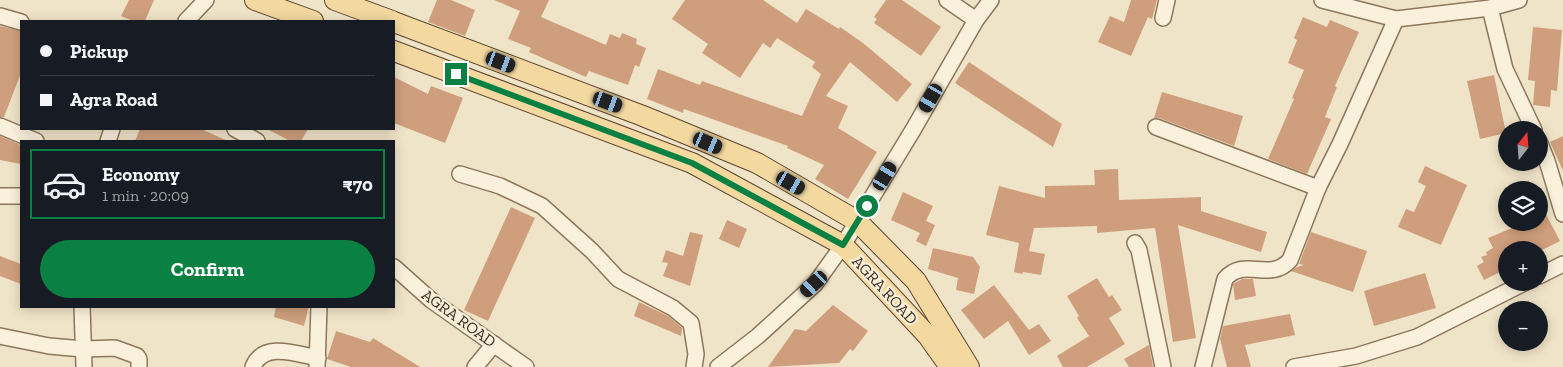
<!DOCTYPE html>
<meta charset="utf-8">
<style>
:root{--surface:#171b24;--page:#20242c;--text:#f1f3f6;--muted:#9ea1a6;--line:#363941;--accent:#0b8043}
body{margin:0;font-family:"Zilla Slab",serif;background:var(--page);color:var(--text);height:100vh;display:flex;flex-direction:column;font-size:19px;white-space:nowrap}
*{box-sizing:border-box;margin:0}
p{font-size:16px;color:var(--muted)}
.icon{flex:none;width:28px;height:28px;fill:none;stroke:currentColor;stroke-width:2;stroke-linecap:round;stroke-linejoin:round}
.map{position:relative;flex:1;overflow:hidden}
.side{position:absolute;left:20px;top:140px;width:375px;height:168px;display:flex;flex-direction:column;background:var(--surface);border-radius:0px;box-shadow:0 2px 12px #0003}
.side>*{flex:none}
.guide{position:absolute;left:20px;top:20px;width:375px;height:110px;border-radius:0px;box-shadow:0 2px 12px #0003;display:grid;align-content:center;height:110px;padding:0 20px;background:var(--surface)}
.needle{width:32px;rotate:17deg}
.buttons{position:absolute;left:1498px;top:121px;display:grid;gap:10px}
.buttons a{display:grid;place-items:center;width:50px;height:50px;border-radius:50%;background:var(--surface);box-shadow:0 2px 12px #0003;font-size:25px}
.end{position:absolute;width:22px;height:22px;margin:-11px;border:6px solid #0b8043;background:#fff;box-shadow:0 0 0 2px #fff}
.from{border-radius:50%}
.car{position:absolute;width:15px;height:30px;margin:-15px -8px;border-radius:6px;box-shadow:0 0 4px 1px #0007;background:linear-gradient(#222 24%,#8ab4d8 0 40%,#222 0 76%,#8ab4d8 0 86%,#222 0)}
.guide b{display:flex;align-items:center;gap:18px;height:48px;font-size:19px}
.guide b+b{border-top:1px solid var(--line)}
.guide i{width:12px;height:12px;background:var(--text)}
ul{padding:9px 0 0;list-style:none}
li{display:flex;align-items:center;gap:15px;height:70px;margin:0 10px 8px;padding:0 10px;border:2px solid transparent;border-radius:0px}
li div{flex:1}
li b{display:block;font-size:19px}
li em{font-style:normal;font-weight:700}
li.on{border-color:var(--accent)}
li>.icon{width:45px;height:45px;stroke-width:1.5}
.primary-button{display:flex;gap:10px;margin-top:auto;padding:10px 20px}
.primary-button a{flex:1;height:58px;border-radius:30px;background:var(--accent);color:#fff;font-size:20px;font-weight:700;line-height:58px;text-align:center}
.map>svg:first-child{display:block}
.building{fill:#cf9f7d}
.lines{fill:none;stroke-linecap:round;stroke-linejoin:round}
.minor-casing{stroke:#8d765c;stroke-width:18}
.major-casing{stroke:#5b4430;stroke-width:22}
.minor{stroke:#faf1dc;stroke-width:15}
.major{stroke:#f3d9a0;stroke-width:20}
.route{stroke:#0b8043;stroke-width:6}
.labels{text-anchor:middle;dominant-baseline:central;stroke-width:4.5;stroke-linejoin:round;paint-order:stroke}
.street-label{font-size:16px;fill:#3d2e20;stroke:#f7eed8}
</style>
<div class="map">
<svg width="1563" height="367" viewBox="0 0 1563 367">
<rect width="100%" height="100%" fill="#f0e4c8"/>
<!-- building -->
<g class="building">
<path d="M129 0H154L145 21H133L121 16Z"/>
<path d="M437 0H451L475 10 465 36 428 22Z"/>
<path d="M494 0H549L541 17 606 45 610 34 620 38 622 33 637 39 636 44 646 48 639 67 635 65 628 85 589 71 586 77 529 52 531 48 508 39 520 11Z"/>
<path d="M685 0H763L797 23 806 9 839 29 840 27 863 43 912 84 897 102 850 62 826 96 848 106 838 128 877 152 848 199 815 179 824 165 787 148 788 146 684 109 683 113 647 99 658 69 700 85 702 81 802 116 821 74 812 67 815 62 777 38 770 48 763 43 740 78 702 53 708 44 672 19Z"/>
<path d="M886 0H902L941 27 921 56 874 23 877 19 874 17Z"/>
<path d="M1131 0H1157L1152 19 1148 17 1131 56 1098 42 1110 16 1124 22Z"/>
<path d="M1303 17 1327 27 1330 20 1359 32 1335 86 1337 87 1325 117 1331 119 1307 174 1268 159 1294 99 1292 98 1304 70 1288 63 1297 40 1294 38Z"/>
<path d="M0 26 21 31V73L4 117H0Z"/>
<path d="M1533 27 1562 30 1557 91 1551 90 1550 107 1533 105 1535 81 1528 80Z"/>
<path d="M969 62 1062 124 1053 147 955 83Z"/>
<path d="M1494 75 1506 133 1480 139 1467 81Z"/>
<path d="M394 77 428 94 431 86 463 98 445 143 394 123Z"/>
<path d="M1162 92 1243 116 1234 146 1159 118H1154Z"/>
<path d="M140 129H201L228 141H135Z"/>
<path d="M267 129H308L301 141H290Z"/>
<path d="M0 136 21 145V164L0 160Z"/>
<path d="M1563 136V171L1550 142Z"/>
<path d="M1425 166 1467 185 1441 245 1398 227 1406 209 1414 212 1426 186 1418 182Z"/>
<path d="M1118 169 1119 200 1201 197V211L1267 232 1261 252 1178 225 1196 338 1173 342 1155 228 1097 233V226L1034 228 1029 251 1045 254 1041 275 1023 272 1022 274 1014 272 1019 243 986 235 999 186 1045 198V186L1095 185 1094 170Z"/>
<path d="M903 192 933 206 926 221 935 225 926 246 916 241 920 233 891 220Z"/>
<path d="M1539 201 1560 241 1542 250H1506V269L1484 280 1477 266 1484 262 1481 257 1487 255 1486 252 1493 248 1488 238 1512 228 1510 222H1539Z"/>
<path d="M511 207 535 218 488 321 464 310Z"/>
<path d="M727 220 747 229 739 248 719 239Z"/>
<path d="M690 232 703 235 690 286 663 276 668 263 662 262 666 250 683 256Z"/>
<path d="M1311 232 1367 251 1353 292 1291 271 1297 267 1304 265 1299 264Z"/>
<path d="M933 248 973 257 980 267 974 294 956 290 958 278 928 269Z"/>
<path d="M0 256 21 264V284L0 276Z"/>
<path d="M1425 273 1436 308 1374 326 1364 291Z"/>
<path d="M1097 278 1109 297 1112 295 1122 310 1109 318 1125 344 1087 367H1063L1057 356 1089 336 1077 318 1079 316 1067 296Z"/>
<path d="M1242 279H1253L1256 296 1235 300 1233 284Z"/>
<path d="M994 285 1029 330 1039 324 1051 341 1029 355 1008 321 984 339 961 310Z"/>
<path d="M639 302 668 316 682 328 681 336 634 316Z"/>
<path d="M833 305 868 331 853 351 850 349 839 363 768 367 795 329 806 331Z"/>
<path d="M276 306H309L304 326 274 317Z"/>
<path d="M1290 314 1295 335 1245 345 1251 367H1227L1220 339 1223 326Z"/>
<path d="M336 331 370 342 373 338 420 367H351L327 359Z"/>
<path d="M1149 345 1153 367H1129L1124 359Z"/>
</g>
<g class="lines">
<defs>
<g id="minor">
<path d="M947 0 976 20"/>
<path d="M1322 0 1396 19 1490 8 1519 0"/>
<path d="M1490 8 1505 69 1534 130"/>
<path d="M0 16 21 22"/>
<path d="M1163 18 1167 0"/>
<path d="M186 21 206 0"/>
<path d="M0 126 36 141"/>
<path d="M1156 127 1318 188"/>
<path d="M235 129 257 141"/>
<path d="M108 141 112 129"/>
<path d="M1539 141 1547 161 1563 214"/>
<path d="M460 174 500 186 542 206 592 251 618 279 673 308 691 323 696 354 694 367"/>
<path d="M0 196H21"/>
<path d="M1135 243 1139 250 1163 367"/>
<path d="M394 267 431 300 526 367"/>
<path d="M1539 276 1563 264"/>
<path d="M82 306 84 367"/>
<path d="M0 336 49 346 83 349 115 348 137 356 139 359V367"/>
<path d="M253 367C263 341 297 354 318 358"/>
<path d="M317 367 319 306"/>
<path d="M475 367 494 344"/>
<path d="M718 367 758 336 815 284 843 245 913 130 976 20 991 0"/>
<path d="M1203 367 1225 279C1244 256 1270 283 1290 260L1318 188 1340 144 1396 19"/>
<path d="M1294 367 1356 356 1417 337 1526 282"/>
</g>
<g id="major">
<path d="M255 0 313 21"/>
<path d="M335 0 392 21"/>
<path d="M394 22 643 116 757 163 857 221 916 281 969 367"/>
<path d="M394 51 692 163 843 245 928 336 950 367"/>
</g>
</defs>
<!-- minor casing -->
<use href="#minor" class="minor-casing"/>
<!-- major casing -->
<use href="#major" class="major-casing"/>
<!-- minor -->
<use href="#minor" class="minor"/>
<!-- major -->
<use href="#major" class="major"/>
</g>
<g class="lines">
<!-- route -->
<path class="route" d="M456 74 692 163 843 245 867 206"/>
</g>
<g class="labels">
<!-- street labels -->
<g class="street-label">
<text transform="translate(885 290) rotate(47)">AGRA ROAD</text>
<text transform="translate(459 318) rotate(36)">AGRA ROAD</text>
</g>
</g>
</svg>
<div class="buttons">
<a><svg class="needle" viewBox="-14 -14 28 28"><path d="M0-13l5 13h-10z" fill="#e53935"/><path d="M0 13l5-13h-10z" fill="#9ea1a6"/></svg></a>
<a><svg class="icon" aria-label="layers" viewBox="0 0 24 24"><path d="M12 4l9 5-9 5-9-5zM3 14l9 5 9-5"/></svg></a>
<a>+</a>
<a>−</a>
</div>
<i class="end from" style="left:867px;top:206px"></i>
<i class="end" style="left:456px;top:74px"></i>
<i class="car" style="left:501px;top:62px;rotate:111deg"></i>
<i class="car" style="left:931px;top:98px;rotate:210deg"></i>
<i class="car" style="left:608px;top:102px;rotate:110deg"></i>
<i class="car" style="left:708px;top:143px;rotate:113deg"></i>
<i class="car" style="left:885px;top:176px;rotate:31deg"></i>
<i class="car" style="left:791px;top:183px;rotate:120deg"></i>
<i class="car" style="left:814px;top:284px;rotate:227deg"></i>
<div class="guide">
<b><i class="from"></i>Pickup</b>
<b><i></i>Agra Road</b>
</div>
<section class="side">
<ul>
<li class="on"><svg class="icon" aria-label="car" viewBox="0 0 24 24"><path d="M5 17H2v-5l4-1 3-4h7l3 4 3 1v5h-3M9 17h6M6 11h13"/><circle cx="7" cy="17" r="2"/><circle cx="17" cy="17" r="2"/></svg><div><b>Economy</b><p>1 min · 20:09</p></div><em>₹70</em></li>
</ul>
<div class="primary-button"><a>Confirm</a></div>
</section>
</div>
